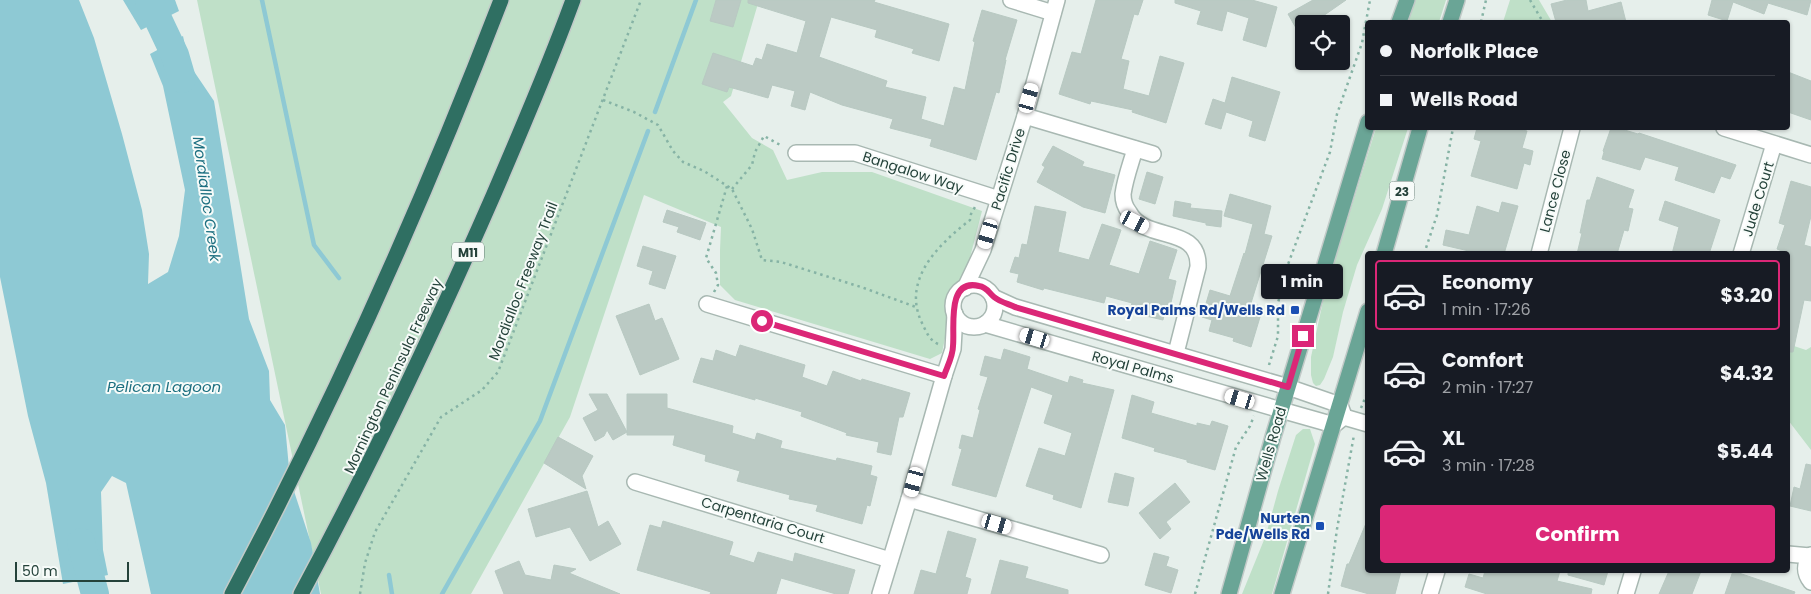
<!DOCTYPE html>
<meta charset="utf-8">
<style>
:root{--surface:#171b24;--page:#20242c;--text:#f1f3f6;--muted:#9ea1a6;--line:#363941;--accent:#db2777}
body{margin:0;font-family:Poppins,sans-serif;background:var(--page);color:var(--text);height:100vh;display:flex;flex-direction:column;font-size:19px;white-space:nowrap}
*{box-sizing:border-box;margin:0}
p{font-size:16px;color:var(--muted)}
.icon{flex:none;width:28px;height:28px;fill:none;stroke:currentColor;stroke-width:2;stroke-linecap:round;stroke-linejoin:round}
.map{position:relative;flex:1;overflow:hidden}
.drawer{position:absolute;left:1365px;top:251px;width:425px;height:322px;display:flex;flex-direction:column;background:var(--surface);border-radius:5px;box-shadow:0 1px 4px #0004}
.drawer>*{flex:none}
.top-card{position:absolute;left:1365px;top:20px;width:425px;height:110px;border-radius:5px;box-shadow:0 1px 4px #0004;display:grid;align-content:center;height:110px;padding:0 15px;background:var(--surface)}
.fabs{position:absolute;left:1295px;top:15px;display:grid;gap:10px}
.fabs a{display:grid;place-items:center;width:55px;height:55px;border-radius:5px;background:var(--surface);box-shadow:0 1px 4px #0004;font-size:25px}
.scale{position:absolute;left:15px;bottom:12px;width:114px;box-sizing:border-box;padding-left:5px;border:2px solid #24423a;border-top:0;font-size:14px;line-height:18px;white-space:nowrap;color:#24423a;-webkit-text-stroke:4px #f7fbf9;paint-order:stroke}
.end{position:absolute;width:22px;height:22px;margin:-11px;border:6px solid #db2777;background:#fff;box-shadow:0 0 0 2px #fff}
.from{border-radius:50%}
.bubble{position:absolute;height:35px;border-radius:5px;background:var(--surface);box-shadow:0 1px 4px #0004;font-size:16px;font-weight:700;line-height:35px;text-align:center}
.car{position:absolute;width:15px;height:30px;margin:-15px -8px;border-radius:6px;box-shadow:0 0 4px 1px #0007;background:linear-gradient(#fff 24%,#345 0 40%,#fff 0 76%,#345 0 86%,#fff 0)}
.top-card b{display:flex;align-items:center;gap:18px;height:48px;font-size:19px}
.top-card b+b{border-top:1px solid var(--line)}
.top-card i{width:12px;height:12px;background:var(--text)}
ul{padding:9px 0 0;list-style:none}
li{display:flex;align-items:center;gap:15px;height:70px;margin:0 10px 8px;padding:0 5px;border:2px solid transparent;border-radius:5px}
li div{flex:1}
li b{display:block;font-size:19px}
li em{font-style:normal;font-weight:700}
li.on{border-color:var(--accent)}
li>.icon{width:45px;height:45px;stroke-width:1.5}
.button{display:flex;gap:10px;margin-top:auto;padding:10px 15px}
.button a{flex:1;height:58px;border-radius:5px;background:var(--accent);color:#fff;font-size:20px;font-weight:700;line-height:58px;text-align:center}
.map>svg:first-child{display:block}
.green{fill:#bfe0c8}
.water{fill:#8ec9d4}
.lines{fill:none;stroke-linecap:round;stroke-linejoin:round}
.stream{stroke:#8ec9d4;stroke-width:4.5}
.river{stroke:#8ec9d4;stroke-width:28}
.building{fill:#bbcac4;stroke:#b8c9c2}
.minor-casing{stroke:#a8b8b2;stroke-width:18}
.tertiary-casing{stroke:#a8b8b2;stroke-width:18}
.primary-casing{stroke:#c2cac8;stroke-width:18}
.motorway-casing{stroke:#c2cac8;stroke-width:18}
.path{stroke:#86b3a5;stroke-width:2.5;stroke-dasharray:2.5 4;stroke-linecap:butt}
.minor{stroke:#fff;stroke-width:15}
.tertiary{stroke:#fff;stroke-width:15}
.primary{stroke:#6aa596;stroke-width:15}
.motorway{stroke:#2f6f62;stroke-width:15}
.route{stroke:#db2777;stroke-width:6}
.transit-dot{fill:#1a4fb4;stroke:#f7fbf9;stroke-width:2}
.labels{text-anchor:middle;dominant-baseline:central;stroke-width:4;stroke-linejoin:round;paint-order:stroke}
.shield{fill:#f7fbf9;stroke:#637a73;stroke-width:1}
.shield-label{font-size:12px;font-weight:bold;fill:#24423a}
.street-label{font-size:14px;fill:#24423a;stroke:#f7fbf9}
.transit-label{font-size:14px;font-weight:bold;fill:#164399;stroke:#f7fbf9;text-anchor:end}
.water-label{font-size:15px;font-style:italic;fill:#1c6f80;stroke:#f7fbf9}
</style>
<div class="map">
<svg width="1811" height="594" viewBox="0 0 1811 594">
<rect width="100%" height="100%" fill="#e6efeb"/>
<!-- green -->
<g class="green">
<path d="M197 0H759L731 96 723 102 752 138 773 150 787 180 822 172H872L982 211 964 281 953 298 942 353 930 359 735 300 720 285V250L721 227 644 195 570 417 471 594H321Z"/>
<path d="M1415 0H1446L1439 22H1408Z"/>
<path d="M1510 0H1539L1552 22H1503Z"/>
<path d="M1376 128H1408L1382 209 1357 265 1343 312 1333 357 1324 379 1320 385 1316 386 1313 383 1311 375V357L1325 292Z"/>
<path d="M1788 344 1806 350 1811 347V450L1788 420Z"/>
<path d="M1303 429H1310L1315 444 1272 594H1242L1266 535 1278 491 1296 435Z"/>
</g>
<!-- water -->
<g class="water">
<path d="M0 0H79L94 38 122 134 142 210 149 254 148 284 168 272 179 236 185 190 163 86 150 54 183 36 189 64 214 101 249 319 269 371 270 400 285 425 290 479 311 543 320 594H151L126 483 112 476 101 492 103 550 108 575 63 584 46 483 28 416 0 277Z"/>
<path d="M123 0H175L179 11 141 30Z"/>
</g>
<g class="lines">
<!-- stream -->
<g class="stream">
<path d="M262 0 314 245 339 278"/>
<path d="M655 112 696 0"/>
<path d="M389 575 392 594"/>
<path d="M442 594 540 421 648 131"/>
</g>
<!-- river -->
<g class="river">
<path d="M149 0 175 55 182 79"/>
<path d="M81 542 95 594"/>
</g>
</g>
<!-- building -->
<g class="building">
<path d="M716 0H741L733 27 710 21Z"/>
<path d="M748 0H875L874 2 949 24 939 61 912 53 914 49 875 37 877 30 831 17 819 57 887 81 885 87 926 97 921 119 944 126 954 87 965 90 975 42 973 41 982 10 1017 20 1005 60H1006L999 93 996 92 976 160 930 146 932 139 890 128 893 119 842 105 810 92 805 110 791 106 795 91 772 85 768 98 729 87 727 92 702 84 713 53 753 66 756 58 762 60 767 44 797 53 806 21 748 3Z"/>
<path d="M1096 0H1143L1138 15 1134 14 1121 59 1129 61 1123 89 1149 96 1160 56 1184 63 1166 123 1132 112 1133 110 1091 101 1090 104 1059 94 1072 52 1081 54Z"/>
<path d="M1175 0H1252L1277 7 1266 47 1243 40 1249 18 1227 11 1222 31 1197 24 1201 11 1175 3Z"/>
<path d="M1313 0H1346L1323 16 1327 24H1304V42L1288 14Z"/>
<path d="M1567 0H1586L1588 11 1621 2 1626 22H1556L1551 4Z"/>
<path d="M1712 0H1811L1807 15 1768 3 1764 14 1733 2 1727 21 1708 15Z"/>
<path d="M1788 72 1811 81V120L1788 112Z"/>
<path d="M1232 77 1280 92 1265 141 1249 136 1253 121 1226 112 1221 129 1205 124 1213 99 1225 103Z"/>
<path d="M1477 128H1513L1527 131 1522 148 1533 151 1530 165 1524 163 1517 189 1471 176 1481 141 1474 139Z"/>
<path d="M1611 128H1618L1638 134 1639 133 1736 165 1730 179 1721 176 1714 193 1675 180 1679 167 1645 157 1640 170 1602 159 1604 152 1603 151Z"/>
<path d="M1053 146 1084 162 1082 166 1115 175 1105 213 1083 207 1037 182 1045 167 1042 165Z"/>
<path d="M1147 172 1163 177 1155 204 1139 199Z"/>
<path d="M1597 177 1634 190 1628 208 1633 209 1628 231 1624 230 1617 254H1577L1582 233H1580L1587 200H1590Z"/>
<path d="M1791 181 1811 187V216L1804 245 1811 247V301L1804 300 1793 352H1788V260L1790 254 1777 249 1785 225 1779 223Z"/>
<path d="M1230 194 1271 206 1264 234 1272 236 1251 303 1263 307 1251 347 1233 341 1234 338 1209 331 1212 320 1202 317 1210 290 1230 296 1244 253 1245 254 1253 224 1224 216Z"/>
<path d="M1175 201 1191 204 1190 208 1222 211 1221 227 1206 225V223L1173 216Z"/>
<path d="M1665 201 1720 220 1709 254H1672L1679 227 1659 220Z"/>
<path d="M1502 202 1518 206 1504 254H1469V251L1443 245 1446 230 1469 235 1477 206 1499 213Z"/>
<path d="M1035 206 1066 212 1058 252 1089 260 1102 224 1121 230 1109 265 1139 274 1150 241 1177 250 1168 279 1176 281 1170 307 1166 306 1163 320 1129 312 1132 303 1106 296 1104 303 1044 288 1043 290 1017 282 1019 274 1010 272 1015 257 1019 258 1022 244 1027 245Z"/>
<path d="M667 210 706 223 700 240 677 232 679 227 663 222Z"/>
<path d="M643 246 676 256 665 289 649 284 653 271 637 266Z"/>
<path d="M649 304 655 321 662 318 679 359 640 375 616 316Z"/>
<path d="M740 345 805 365 802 377 827 386 833 371 861 381 862 379 910 393 903 417H899L891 455 877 452 879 442 846 435 847 433 801 416 802 412 755 398V400L693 382 701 358 713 361 716 350 736 357Z"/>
<path d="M1004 349 1030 357 1027 369 1068 383 1070 376 1083 380 1082 383 1114 390 1081 508 1053 499 1054 495 1026 486 1039 448 1065 456 1072 433 1044 423 1053 395 1031 387 996 497 952 485 962 449 959 448 962 435 973 438 980 410 978 409 988 377 980 375 985 356 1001 360Z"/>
<path d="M589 394H607L627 432 613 440 607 430 604 436 595 441 583 418 598 410Z"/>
<path d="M627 394H667V408L733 426 732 433 755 440 757 433 782 441 780 448 836 461 837 458 872 466 870 475 877 477 870 506 867 505 862 524 816 511 818 505 789 499 790 495 737 481 740 471 705 461 706 455 673 445 675 435H627Z"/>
<path d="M1132 395 1154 402 1151 413 1197 426V423L1210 426 1212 421 1228 426 1215 470 1187 462V460L1154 451 1155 448 1122 438Z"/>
<path d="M558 437 593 456 582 476 586 489 544 463Z"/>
<path d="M1806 464 1811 465V511L1790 506 1794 487 1800 489Z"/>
<path d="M1115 473 1134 478 1128 506 1108 502Z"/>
<path d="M1175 483 1190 502 1166 522 1171 529 1160 539 1139 513Z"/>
<path d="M587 491 598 527 608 521 621 544 590 561 570 527 536 537 528 509Z"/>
<path d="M663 521 733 542 729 555 754 563 758 552 793 562 795 553 855 570 848 594H836L781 578 776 594H710L711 592 637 570 650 525 661 528Z"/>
<path d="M1367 521 1368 571H1401L1395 594H1369L1341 586 1347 564H1349Z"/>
<path d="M948 531 976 539 965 577 971 579 967 594H914L921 570 936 574Z"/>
<path d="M1154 553 1169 557 1166 566 1178 570 1171 593 1145 585Z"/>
<path d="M1000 560 1028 567 1025 578 1068 590V594H991Z"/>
<path d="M519 561 525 575 551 580 554 565 576 569 569 573 620 594H504L495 571Z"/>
<path d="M1485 571H1560L1557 581 1592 589 1591 594H1487L1465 587 1469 574 1483 578Z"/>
<path d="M1568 571H1608L1604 585 1568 575Z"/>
<path d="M1669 571H1701L1692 594H1659Z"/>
<path d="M1733 571 1795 592 1794 594H1725Z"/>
</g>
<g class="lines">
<defs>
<g id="minor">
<path d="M1011 0 1053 13"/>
<path d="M1025 116 1153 154"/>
<path d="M1724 128 1811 155"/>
<path d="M1135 149C1131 163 1125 179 1123 194 1123 201 1125 207 1129 212 1145 243 1200 224 1198 267L1176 353"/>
<path d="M796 153H855L999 199"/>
<path d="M1539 254 1572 128"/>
<path d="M1741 254 1774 144"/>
<circle cx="974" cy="306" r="21"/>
<path d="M965 288 983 250 1025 116 1057 0"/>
<path d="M993 297 1015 307 1288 387"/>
<path d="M707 304 944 376"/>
<path d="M985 324 1281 410"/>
<path d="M635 482 890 560"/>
<path d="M909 499 1101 555"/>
<path d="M880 594 909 499 944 376 953 349 955 314"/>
<path d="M1430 594 1437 571"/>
<path d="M1626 594 1633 571"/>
</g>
<g id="tertiary">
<path d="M1288 387 1340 405 1344 416"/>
<path d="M1281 410 1334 425 1344 417"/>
<path d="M1344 417 1368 424"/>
<path d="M1788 554 1810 556"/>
<path d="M1811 555C1804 564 1804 573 1811 582"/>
</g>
<g id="primary">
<path d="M1399 22 1407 0"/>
<path d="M1450 22 1457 0"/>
<path d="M1384 254 1420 128"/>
<path d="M1229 594 1273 437 1368 122"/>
<path d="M1282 594 1368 311"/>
</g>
<g id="motorway">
<path d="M232 594C334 402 423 203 501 0"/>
<path d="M301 594C371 464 434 331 493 196 521 131 549 66 573 0"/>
</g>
</defs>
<!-- minor casing -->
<use href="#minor" class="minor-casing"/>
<!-- tertiary casing -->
<use href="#tertiary" class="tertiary-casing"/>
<!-- primary casing -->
<use href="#primary" class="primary-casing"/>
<!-- motorway casing -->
<use href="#motorway" class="motorway-casing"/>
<!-- path -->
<g class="path">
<path d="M1530 0 1543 22"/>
<path d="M1481 22 1486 0"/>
<path d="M603 100 634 112 658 125 673 151 683 162 704 171 732 189 752 229 762 260 781 262 861 287 916 307"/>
<path d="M732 189 752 165 755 152 764 136 782 146"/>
<path d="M1424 254 1437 215 1453 128"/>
<path d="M714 292 718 285 716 273 706 258 727 186"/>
<path d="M938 344C929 340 926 331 922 323 901 280 939 244 970 220L971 214 975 207"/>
<path d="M1269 365 1278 336V303L1287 267 1330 152 1337 114 1362 43 1370 0"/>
<path d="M1361 408 1368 391"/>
<path d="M360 594 365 563 375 532 441 417 482 390 498 372 641 0"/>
<path d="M1195 594 1236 447 1250 426 1254 416"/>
<path d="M1328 594 1337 529 1354 435"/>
</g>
<!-- minor -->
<use href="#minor" class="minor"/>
<!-- tertiary -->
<use href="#tertiary" class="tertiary"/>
<!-- primary -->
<use href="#primary" class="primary"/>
<!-- motorway -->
<use href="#motorway" class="motorway"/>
</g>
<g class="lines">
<!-- route -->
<path class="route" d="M762 321 944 376C947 367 953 356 953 346 955 328 946 278 979 286 987 287 989 293 994 297 1000 302 1009 304 1015 307L1288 387 1303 336"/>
</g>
<!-- markers -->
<g class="transit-dot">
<rect x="1290" y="305" width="10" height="10" rx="2.5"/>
<rect x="1315" y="521" width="10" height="10" rx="2.5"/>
</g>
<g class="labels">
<!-- shield labels -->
<g class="shield">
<rect x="1389.5" y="181.5" width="25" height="19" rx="4"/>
<rect x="452" y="242.5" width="32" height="19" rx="4"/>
</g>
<g class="shield-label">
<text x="1402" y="191">23</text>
<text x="468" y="252">M11</text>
</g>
<!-- street labels -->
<g class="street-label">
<text transform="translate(1008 169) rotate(-73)">Pacific Drive</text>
<text transform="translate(913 172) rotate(18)">Bangalow Way</text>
<text transform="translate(1555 191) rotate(-75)">Lance Close</text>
<text transform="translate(1758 199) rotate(-73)">Jude Court</text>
<text transform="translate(523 281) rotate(-69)">Mordialloc Freeway Trail</text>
<text transform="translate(1133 367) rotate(16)">Royal Palms</text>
<text transform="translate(393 376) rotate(-65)">Mornington Peninsula Freeway</text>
<text transform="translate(1271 444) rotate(-74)">Wells Road</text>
<text transform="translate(763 520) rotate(17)">Carpentaria Court</text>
</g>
<!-- transit labels -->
<g class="transit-label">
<text x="1285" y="310">Royal Palms Rd/Wells Rd</text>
<text x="1310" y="518">Nurten<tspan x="1310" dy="16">Pde/Wells Rd</tspan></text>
</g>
<!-- water labels -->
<g class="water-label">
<text transform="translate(207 199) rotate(82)">Mordialloc Creek</text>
<text x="164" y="386">Pelican Lagoon</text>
</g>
</g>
</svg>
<div class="fabs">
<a><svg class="icon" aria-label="locate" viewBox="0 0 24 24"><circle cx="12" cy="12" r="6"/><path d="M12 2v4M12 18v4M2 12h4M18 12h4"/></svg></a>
</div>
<div class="scale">50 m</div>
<i class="end from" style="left:762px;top:321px"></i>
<i class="end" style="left:1303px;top:336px"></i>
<div class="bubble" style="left:1261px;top:264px;width:82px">1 min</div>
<i class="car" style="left:1029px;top:98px;rotate:16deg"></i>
<i class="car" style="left:1135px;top:222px;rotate:117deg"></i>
<i class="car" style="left:988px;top:234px;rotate:197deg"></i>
<i class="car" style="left:1035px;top:338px;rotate:287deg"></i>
<i class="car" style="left:1240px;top:399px;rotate:287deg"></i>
<i class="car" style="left:914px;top:482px;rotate:195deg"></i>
<i class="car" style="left:997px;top:524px;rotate:106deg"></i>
<div class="top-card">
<b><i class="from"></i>Norfolk Place</b>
<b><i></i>Wells Road</b>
</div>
<section class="drawer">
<ul>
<li class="on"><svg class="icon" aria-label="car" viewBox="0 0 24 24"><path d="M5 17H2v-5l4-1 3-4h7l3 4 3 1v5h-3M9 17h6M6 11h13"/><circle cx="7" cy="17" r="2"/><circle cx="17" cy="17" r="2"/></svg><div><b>Economy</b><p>1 min · 17:26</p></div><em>$3.20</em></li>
<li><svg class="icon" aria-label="car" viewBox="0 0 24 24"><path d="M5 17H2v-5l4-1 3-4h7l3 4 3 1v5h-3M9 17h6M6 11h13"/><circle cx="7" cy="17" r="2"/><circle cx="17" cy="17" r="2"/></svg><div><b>Comfort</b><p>2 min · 17:27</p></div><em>$4.32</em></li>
<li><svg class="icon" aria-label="car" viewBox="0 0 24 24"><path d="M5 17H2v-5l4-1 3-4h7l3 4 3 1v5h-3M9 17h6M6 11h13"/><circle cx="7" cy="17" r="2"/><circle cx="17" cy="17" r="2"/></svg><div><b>XL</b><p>3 min · 17:28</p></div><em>$5.44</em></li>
</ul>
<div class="button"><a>Confirm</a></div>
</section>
</div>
